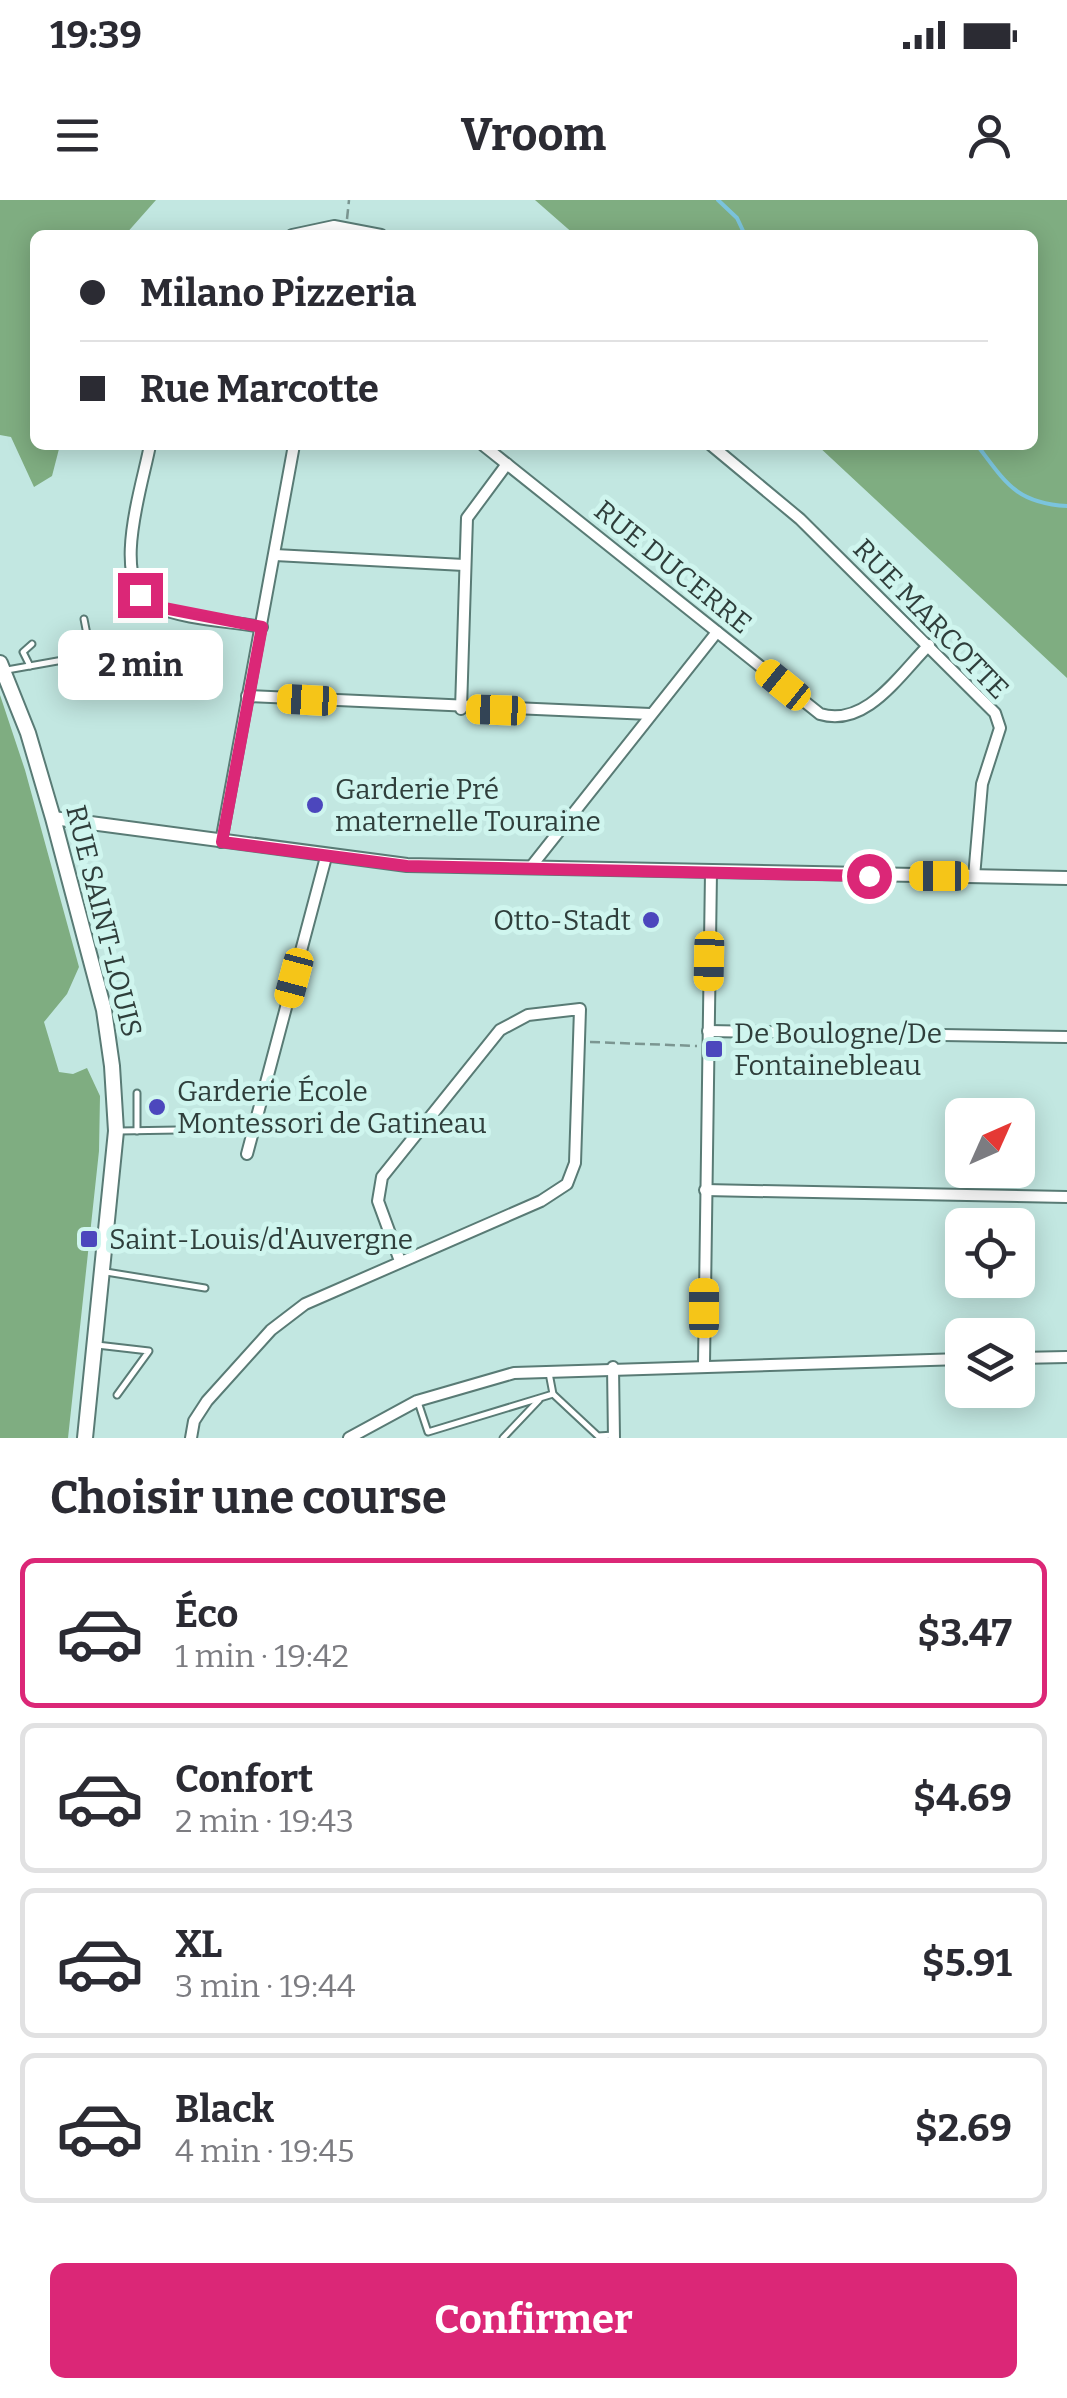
<!DOCTYPE html>
<html lang="fr">
<meta charset="utf-8">
<style>
:root{--surface:#fff;--page:#f2f2f3;--text:#2b2b33;--muted:#7c7c81;--line:#e1e1e2;--accent:#db2777}
body{margin:0;font-family:Bitter,serif;background:var(--page);color:var(--text);height:100vh;display:flex;flex-direction:column;font-size:38px;white-space:nowrap}
*{box-sizing:border-box;margin:0}
p{font-size:32px;color:var(--muted)}
.icon{flex:none;width:55px;height:55px;fill:none;stroke:currentColor;stroke-width:2;stroke-linecap:round;stroke-linejoin:round}
.map{position:relative;height:1238px;overflow:hidden}
.details{display:flex;flex-direction:column;background:var(--surface);flex:1}
.details>*{flex:none}
.guide{position:absolute;left:30px;top:30px;width:1008px;height:220px;border-radius:15px;box-shadow:0 5px 25px #0003;display:grid;align-content:center;height:220px;padding:0 50px;background:var(--surface)}
.needle{width:65px;rotate:45deg}
.fabs{position:absolute;left:945px;top:898px;display:grid;gap:20px}
.fabs a{display:grid;place-items:center;width:90px;height:90px;border-radius:15px;background:var(--surface);box-shadow:0 5px 25px #0003;font-size:50px}
.end{position:absolute;width:45px;height:45px;margin:-22px;border:12px solid #db2777;background:#fff;box-shadow:0 0 0 5px #fff}
.from{border-radius:50%}
.bubble{position:absolute;height:70px;border-radius:15px;background:var(--surface);box-shadow:0 5px 25px #0003;font-size:32px;font-weight:700;line-height:70px;text-align:center}
.car{position:absolute;width:30px;height:60px;margin:-30px -15px;border-radius:12px;box-shadow:0 0 8px 2px #0007;background:linear-gradient(#f5c518 24%,#345 0 40%,#f5c518 0 76%,#345 0 86%,#f5c518 0)}
.guide b{display:flex;align-items:center;gap:35px;height:95px;font-size:38px}
.guide b+b{border-top:2px solid var(--line)}
.guide i{width:25px;height:25px;background:var(--text)}
ul{padding:0;list-style:none}
li{display:flex;align-items:center;gap:30px;height:150px;margin:0 20px 15px;padding:0 30px;border:5px solid var(--line);border-radius:15px}
li div{flex:1}
li b{display:block;font-size:38px}
li em{font-style:normal;font-weight:700}
li.active{border-color:var(--accent)}
li>.icon{width:90px;height:90px;stroke-width:1.5}
h2{padding:0 50px;font-size:45px;line-height:120px}
.cta{display:flex;gap:20px;margin-top:auto;padding:20px 50px}
.cta a{flex:1;height:115px;border-radius:15px;background:var(--accent);color:#fff;font-size:40px;font-weight:700;line-height:115px;text-align:center}
.status{display:flex;justify-content:space-between;align-items:center;height:70px;padding:0 50px;background:var(--surface);direction:ltr}
.status svg{height:28px;fill:currentColor}
header{display:flex;justify-content:space-between;align-items:center;height:130px;padding:0 50px;background:var(--surface);font-size:45px;font-weight:700}
.map>svg:first-child{display:block}
.forest{fill:#7fad81}
.lines{fill:none;stroke-linecap:round;stroke-linejoin:round}
.stream{stroke:#7bc4dd;stroke-width:4}
.service-casing{stroke:#597b75;stroke-width:9}
.minor-casing{stroke:#597b75;stroke-width:14}
.tertiary-casing{stroke:#597b75;stroke-width:16}
.secondary-casing{stroke:#597b75;stroke-width:18}
.path{stroke:#7b9691;stroke-width:2.5;stroke-dasharray:10 5;stroke-linecap:butt}
.service{stroke:#fff;stroke-width:5}
.minor{stroke:#fff;stroke-width:10}
.tertiary{stroke:#fff;stroke-width:12}
.secondary{stroke:#fff;stroke-width:14}
.route{stroke:#db2777;stroke-width:12}
.poi-dot{fill:#4c47bd;stroke:#cff5ee;stroke-width:4}
.labels{text-anchor:middle;dominant-baseline:central;stroke-width:10;stroke-linejoin:round;paint-order:stroke}
.street-label{font-size:28px;fill:#2f3e3b;stroke:#cff5ee}
.poi-label{font-size:28px;fill:#2f3e3b;stroke:#cff5ee;text-anchor:start}
</style>
<div class="status"><b>19:39</b><svg viewBox="0 0 49 12"><path d="M0 12V9h3v3zM5 12V6h3v6zM10 12V3h3v9zM15 12V0h3v12zM26 1h20v11H26zM47 4h2v5h-2z"/></svg></div>
<header><svg class="icon" aria-label="menu" viewBox="0 0 24 24"><path d="M4 6h16M4 12h16M4 18h16"/></svg>Vroom<svg class="icon" aria-label="person" viewBox="0 0 24 24"><circle cx="12" cy="8" r="4"/><path d="M4 21q1-7 8-7t8 7"/></svg></header>
<div class="map">
<svg width="1067" height="1238" viewBox="0 0 1067 1238">
<rect width="100%" height="100%" fill="#c2e7e1"/>
<!-- forest -->
<g class="forest">
<path d="M0 0H156L125 35H35V245H60L52 276 34 287 11 237 0 235Z"/>
<path d="M535 0H1067V478L817 245H1032V35H575Z"/>
<path d="M0 495 25 570 79 767 67 794 44 822 59 872 73 874 87 868 100 896 99 951 68 1238H0Z"/>
</g>
<g class="lines">
<!-- stream -->
<g class="stream">
<path d="M718 0 737 18 745 35"/>
<path d="M977 245C1006 283 1016 303 1067 306"/>
</g>
<defs>
<g id="service">
<path d="M91 455 98 485"/>
<path d="M30 466 23 452 32 444"/>
<path d="M94 466 112 463 114 445"/>
<path d="M7 470 91 455 84 419"/>
<path d="M137 893V931"/>
<path d="M119 931 178 930"/>
<path d="M106 1072 205 1088"/>
<path d="M97 1145 149 1151 117 1195"/>
<path d="M553 1194 598 1236 614 1235"/>
<path d="M418 1202 428 1232 553 1194 549 1173"/>
<path d="M503 1238 539 1200"/>
</g>
<g id="minor">
<path d="M292 35 334 26 381 35"/>
<path d="M150 245C143 284 108 385 154 406 185 420 229 421 262 427"/>
<path d="M483 245 820 514C866 528 899 475 929 445"/>
<path d="M711 245 800 319 995 513 1000 528 982 584 974 677"/>
<path d="M275 355 464 365"/>
<path d="M247 496 650 514"/>
<path d="M461 509 467 318 507 264"/>
<path d="M221 642 294 245"/>
<path d="M530 668 717 432"/>
<path d="M708 831 1067 837"/>
<path d="M247 954 326 657"/>
<path d="M705 990 1067 997"/>
<path d="M1018 1158 1067 1157"/>
<path d="M704 1164 711 672"/>
<path d="M613 1167 614 1238"/>
<path d="M191 1238 194 1221 207 1201 271 1130 305 1104 541 1001 567 984 575 963 580 809 528 815 500 830 382 977 378 1001 400 1061"/>
<path d="M349 1238 417 1201 514 1173 962 1159"/>
</g>
<path id="tertiary" d="M53 618 407 665 1067 678"/>
<path id="secondary" d="M0 463 28 533 53 618 104 810 112 866 116 931 85 1238"/>
</defs>
<!-- service casing -->
<use href="#service" class="service-casing"/>
<!-- minor casing -->
<use href="#minor" class="minor-casing"/>
<!-- tertiary casing -->
<use href="#tertiary" class="tertiary-casing"/>
<!-- secondary casing -->
<use href="#secondary" class="secondary-casing"/>
<!-- path -->
<g class="path">
<path d="M347 19 349 0"/>
<path d="M590 842 697 846"/>
</g>
<!-- service -->
<use href="#service" class="service"/>
<!-- minor -->
<use href="#minor" class="minor"/>
<!-- tertiary -->
<use href="#tertiary" class="tertiary"/>
<!-- secondary -->
<use href="#secondary" class="secondary"/>
</g>
<g class="lines">
<!-- route -->
<path class="route" d="M140 395 164 408 262 427 222 642 407 666 869 676"/>
</g>
<!-- markers -->
<g class="poi-dot">
<circle cx="315" cy="605" r="10"/>
<circle cx="651" cy="720" r="10"/>
<rect x="704" y="839" width="20" height="20" rx="5"/>
<circle cx="157" cy="907" r="10"/>
<rect x="79" y="1029" width="20" height="20" rx="5"/>
</g>
<g class="labels">
<!-- street labels -->
<g class="street-label">
<text transform="translate(673 367) rotate(39)">RUE DUCERRE</text>
<text transform="translate(931 419) rotate(46)">RUE MARCOTTE</text>
<text transform="translate(104 721) rotate(76)">RUE SAINT-LOUIS</text>
</g>
<!-- poi labels -->
<g class="poi-label">
<text x="335" y="589">Garderie Pré<tspan x="335" dy="32">maternelle Touraine</tspan></text>
<text x="631" y="720" text-anchor="end">Otto-Stadt</text>
<text x="734" y="833">De Boulogne/De<tspan x="734" dy="32">Fontainebleau</tspan></text>
<text x="177" y="891">Garderie École<tspan x="177" dy="32">Montessori de Gatineau</tspan></text>
<text x="109" y="1039">Saint-Louis/d'Auvergne</text>
</g>
</g>
</svg>
<div class="fabs">
<a><svg class="needle" viewBox="-14 -14 28 28"><path d="M0-13l5 13h-10z" fill="#e53935"/><path d="M0 13l5-13h-10z" fill="#7c7c81"/></svg></a>
<a><svg class="icon" aria-label="locate" viewBox="0 0 24 24"><circle cx="12" cy="12" r="6"/><path d="M12 2v4M12 18v4M2 12h4M18 12h4"/></svg></a>
<a><svg class="icon" aria-label="layers" viewBox="0 0 24 24"><path d="M12 4l9 5-9 5-9-5zM3 14l9 5 9-5"/></svg></a>
</div>
<i class="end from" style="left:869px;top:676px"></i>
<i class="end" style="left:140px;top:395px"></i>
<div class="bubble" style="left:58px;top:430px;width:165px">2 min</div>
<i class="car" style="left:783px;top:485px;rotate:309deg"></i>
<i class="car" style="left:307px;top:500px;rotate:273deg"></i>
<i class="car" style="left:496px;top:510px;rotate:272deg"></i>
<i class="car" style="left:939px;top:676px;rotate:270deg"></i>
<i class="car" style="left:709px;top:761px;rotate:181deg"></i>
<i class="car" style="left:294px;top:778px;rotate:195deg"></i>
<i class="car" style="left:704px;top:1108px;rotate:0deg"></i>
<div class="guide">
<b><i class="from"></i>Milano Pizzeria</b>
<b><i></i>Rue Marcotte</b>
</div>
</div>
<section class="details">
<h2>Choisir une course</h2>
<ul>
<li class="active"><svg class="icon" aria-label="car" viewBox="0 0 24 24"><path d="M5 17H2v-5l4-1 3-4h7l3 4 3 1v5h-3M9 17h6M6 11h13"/><circle cx="7" cy="17" r="2"/><circle cx="17" cy="17" r="2"/></svg><div><b>Éco</b><p>1 min · 19:42</p></div><em>$3.47</em></li>
<li><svg class="icon" aria-label="car" viewBox="0 0 24 24"><path d="M5 17H2v-5l4-1 3-4h7l3 4 3 1v5h-3M9 17h6M6 11h13"/><circle cx="7" cy="17" r="2"/><circle cx="17" cy="17" r="2"/></svg><div><b>Confort</b><p>2 min · 19:43</p></div><em>$4.69</em></li>
<li><svg class="icon" aria-label="car" viewBox="0 0 24 24"><path d="M5 17H2v-5l4-1 3-4h7l3 4 3 1v5h-3M9 17h6M6 11h13"/><circle cx="7" cy="17" r="2"/><circle cx="17" cy="17" r="2"/></svg><div><b>XL</b><p>3 min · 19:44</p></div><em>$5.91</em></li>
<li><svg class="icon" aria-label="car" viewBox="0 0 24 24"><path d="M5 17H2v-5l4-1 3-4h7l3 4 3 1v5h-3M9 17h6M6 11h13"/><circle cx="7" cy="17" r="2"/><circle cx="17" cy="17" r="2"/></svg><div><b>Black</b><p>4 min · 19:45</p></div><em>$2.69</em></li>
</ul>
<div class="cta"><a>Confirmer</a></div>
</section>
